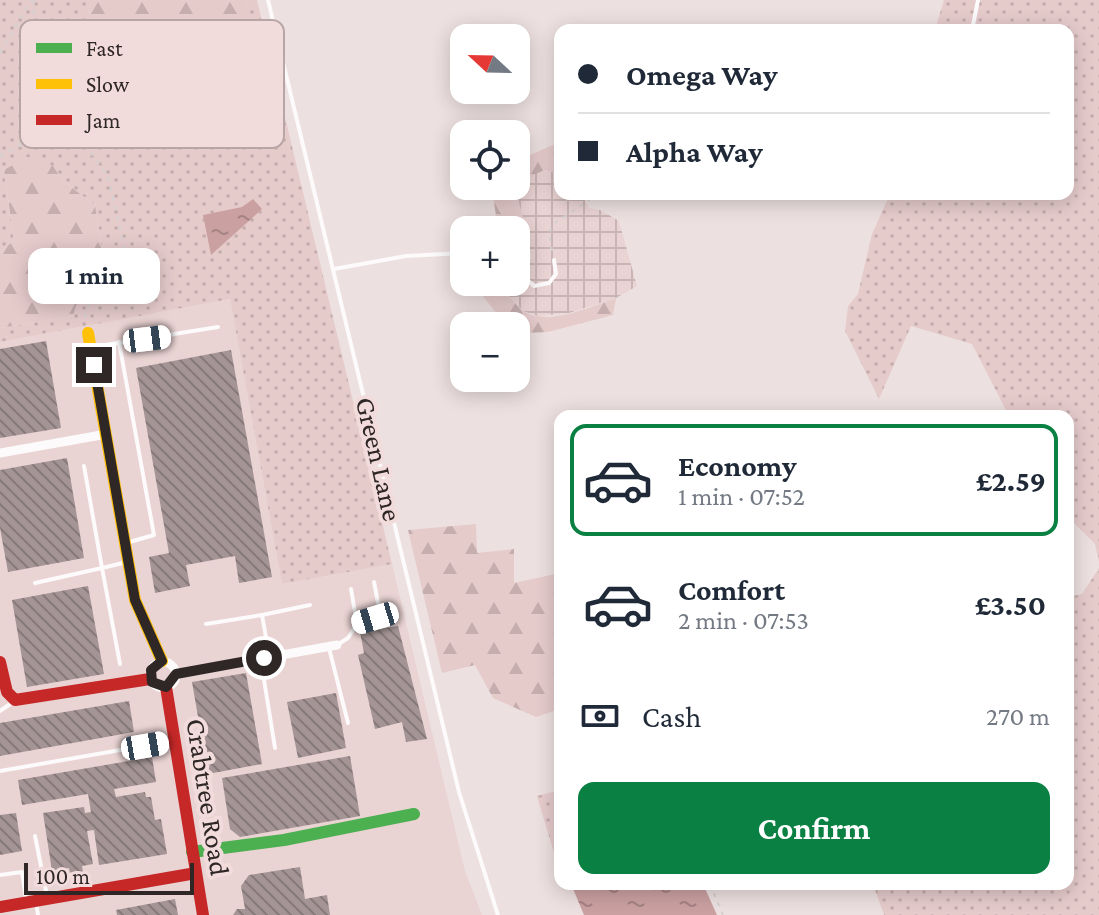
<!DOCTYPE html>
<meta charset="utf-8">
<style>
:root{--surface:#fff;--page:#f6f6f7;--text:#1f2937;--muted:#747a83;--line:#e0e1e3;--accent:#0b8043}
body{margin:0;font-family:"Crimson Pro",serif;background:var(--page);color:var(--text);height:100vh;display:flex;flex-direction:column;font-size:30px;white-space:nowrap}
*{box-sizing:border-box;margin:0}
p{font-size:26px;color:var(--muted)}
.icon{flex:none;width:44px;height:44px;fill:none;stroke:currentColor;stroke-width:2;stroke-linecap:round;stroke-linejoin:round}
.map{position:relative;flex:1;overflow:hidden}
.side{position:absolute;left:554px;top:410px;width:520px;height:480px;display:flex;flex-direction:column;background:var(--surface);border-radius:16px;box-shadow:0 4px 20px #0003}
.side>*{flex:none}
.top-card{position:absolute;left:554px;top:24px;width:520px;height:176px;border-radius:16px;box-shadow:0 4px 20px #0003;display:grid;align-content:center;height:176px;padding:0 24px;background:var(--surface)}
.needle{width:52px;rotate:292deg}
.fabs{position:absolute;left:450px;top:24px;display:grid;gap:16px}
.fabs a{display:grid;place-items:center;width:80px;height:80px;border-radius:16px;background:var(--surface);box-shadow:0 4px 20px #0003;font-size:40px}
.scale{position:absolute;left:24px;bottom:20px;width:170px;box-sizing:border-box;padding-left:8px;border:4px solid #2f2626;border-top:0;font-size:22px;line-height:28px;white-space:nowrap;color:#2f2626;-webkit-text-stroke:6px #f2dbdb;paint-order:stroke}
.end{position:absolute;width:36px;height:36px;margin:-18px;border:10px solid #2f2626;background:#fff;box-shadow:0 0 0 4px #fff}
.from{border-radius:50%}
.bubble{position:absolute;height:56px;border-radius:16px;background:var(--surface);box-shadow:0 4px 20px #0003;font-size:26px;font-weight:700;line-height:56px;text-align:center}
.car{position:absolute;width:24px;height:48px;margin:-24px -12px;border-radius:10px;box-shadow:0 0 6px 2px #0007;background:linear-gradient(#fff 24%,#345 0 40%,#fff 0 76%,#345 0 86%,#fff 0)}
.top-card b{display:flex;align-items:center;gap:28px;height:76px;font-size:30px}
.top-card b+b{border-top:2px solid var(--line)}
.top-card i{width:20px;height:20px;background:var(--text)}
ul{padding:14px 0 0;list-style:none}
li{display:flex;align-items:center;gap:24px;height:112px;margin:0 16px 12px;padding:0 8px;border:4px solid transparent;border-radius:16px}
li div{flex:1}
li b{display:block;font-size:30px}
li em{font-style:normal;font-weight:700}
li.current{border-color:var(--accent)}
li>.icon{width:72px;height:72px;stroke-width:1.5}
.pay{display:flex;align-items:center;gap:20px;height:88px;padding:0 24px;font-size:30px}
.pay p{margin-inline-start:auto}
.button{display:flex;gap:16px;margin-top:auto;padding:16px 24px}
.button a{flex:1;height:92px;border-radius:16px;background:var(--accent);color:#fff;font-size:32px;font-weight:700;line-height:92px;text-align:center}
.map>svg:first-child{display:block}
.built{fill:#ead3d3}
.industrial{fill:url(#industrial-grid)}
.grass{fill:url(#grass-dots)}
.forest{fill:url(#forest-firs)}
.water{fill:url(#water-ripples)}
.building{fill:url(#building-back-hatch)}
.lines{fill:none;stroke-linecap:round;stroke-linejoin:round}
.path{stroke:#d4d0d0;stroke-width:2;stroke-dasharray:4 6;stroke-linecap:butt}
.lane{stroke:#fcfafa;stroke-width:4}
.street{stroke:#fcfafa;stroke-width:9}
.fast{stroke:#4caf50;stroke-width:12}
.slow{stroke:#ffc107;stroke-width:12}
.jam{stroke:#c62828;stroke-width:12}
.route{stroke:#2f2626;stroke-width:10}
.labels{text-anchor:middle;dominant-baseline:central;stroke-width:8;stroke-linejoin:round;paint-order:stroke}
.street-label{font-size:28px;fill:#2f2626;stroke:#f2dbdb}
.key{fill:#f2dbdb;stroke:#b8a5a5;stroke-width:2}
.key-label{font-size:22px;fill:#2f2626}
</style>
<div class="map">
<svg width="1099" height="915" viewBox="0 0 1099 915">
<defs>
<pattern id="industrial-grid" width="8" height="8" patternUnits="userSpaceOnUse" patternTransform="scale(2)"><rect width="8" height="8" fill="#ead3d3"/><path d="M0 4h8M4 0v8" fill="none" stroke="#c9b5b5"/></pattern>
<pattern id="grass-dots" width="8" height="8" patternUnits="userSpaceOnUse" patternTransform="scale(2)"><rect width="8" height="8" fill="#e6cbcb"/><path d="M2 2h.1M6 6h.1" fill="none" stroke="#c6aeae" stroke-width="1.8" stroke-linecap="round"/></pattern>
<pattern id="forest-firs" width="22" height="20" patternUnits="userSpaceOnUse" patternTransform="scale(2)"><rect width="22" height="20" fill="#e6cbcb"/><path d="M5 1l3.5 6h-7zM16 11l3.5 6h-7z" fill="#c6aeae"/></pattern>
<pattern id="water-ripples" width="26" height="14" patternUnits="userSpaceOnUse" patternTransform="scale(2)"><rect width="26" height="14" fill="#cba0a1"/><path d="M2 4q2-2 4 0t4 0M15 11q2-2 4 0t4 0" fill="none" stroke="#a58283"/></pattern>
<pattern id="building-back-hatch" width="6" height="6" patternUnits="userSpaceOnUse" patternTransform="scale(2)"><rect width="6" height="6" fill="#a49495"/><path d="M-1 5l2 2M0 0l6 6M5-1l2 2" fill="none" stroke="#867979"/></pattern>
</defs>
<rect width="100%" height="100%" fill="#ede0e0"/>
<!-- built -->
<path class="built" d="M230 299 282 584 392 564 465 871 482 915H0V342Z"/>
<!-- industrial -->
<path class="industrial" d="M545 170 560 174V194H582L589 208 600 210 619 221 637 286 616 298 569 313 538 316 523 311 498 284 516 282V270L532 258 514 186 517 179Z"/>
<!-- grass -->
<g class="grass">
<path d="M0 0H91L85 27 254 42 246 0H257L392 564 282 584 230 299 0 342V328L73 316 88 268 102 250 95 205 63 181 53 166 4 170 14 240 0 253Z"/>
<path d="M944 0H1099V562L1095 544 1068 517V416H1009L972 344 911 326 879 399 845 331 848 306 858 294 872 234 890 194H1068V30H935Z"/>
<path d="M1099 568V915H884L873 884H1068V597L1082 594Z"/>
<path d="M560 790V873L537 796Z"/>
</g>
<!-- forest -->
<g class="forest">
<path d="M91 0H246L273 111 191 128 119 84 85 27Z"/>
<path d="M560 142V174L545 170 516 182V161Z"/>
<path d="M27 157 53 166 63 181 95 205 102 250 88 268 73 316 0 328V253L14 240 4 170Z"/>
<path d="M492 186H514L525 224 515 228 497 224Z"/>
<path d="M487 282C506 282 510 303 525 312 550 326 592 306 616 298L613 315 548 332 524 333 516 326 505 324 482 295Z"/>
<path d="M476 524 477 553 514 549V583L560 573V709L536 717 493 698 475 665 442 673 408 530Z"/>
</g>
<!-- water -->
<g class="water">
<path d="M253 199 262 209 211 255 203 215 242 207Z"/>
<path d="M571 884H703L717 915H584Z"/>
</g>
<!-- building -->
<g class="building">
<path d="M46 341 61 428 0 438V349Z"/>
<path d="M231 350 272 577 239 583 235 556 186 565 190 586 155 593 149 557 169 553 136 368Z"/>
<path d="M67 458 84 558 8 572 0 528V470Z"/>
<path d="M88 586 104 674 27 687 12 600Z"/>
<path d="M398 626 427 739 406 742 402 722 375 729 358 655 364 653 360 632Z"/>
<path d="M246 673 262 764 208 774 192 682Z"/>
<path d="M336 693 346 748 298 758 287 702Z"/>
<path d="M129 701 134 732 0 756V723Z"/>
<path d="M350 756 360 816 240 837 230 829 222 778Z"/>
<path d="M152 757 156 782 114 789 116 797 145 792 146 797H151L155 820 161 819 167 854 99 865 94 830 87 831 93 864 82 866 83 872 70 874 69 868 52 871 43 813 84 807 85 813 91 812 88 794 22 805 18 780Z"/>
<path d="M16 813 22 851 0 855V815Z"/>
<path d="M300 867 305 899 327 895 330 915H233L237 909H245L241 886 249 875Z"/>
<path d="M175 899 178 915H117L116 910Z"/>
</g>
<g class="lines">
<!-- path -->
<g class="path">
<path d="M0 53 31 0"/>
<path d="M20 143 31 86 34 0"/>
<path d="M0 156C26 140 51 136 82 141L108 176 125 250 85 311 86 322"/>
<path d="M552 251 549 233 552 225 598 194"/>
<path d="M710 884 723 915"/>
</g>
<!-- lane -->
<g class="lane">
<path d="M268 0 459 792 498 915"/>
<path d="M972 30 978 0"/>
<path d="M334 269 406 256 464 253"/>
<path d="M516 270 534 286 549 283 556 274 554 260"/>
<path d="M119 342 154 535 126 543"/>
<path d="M93 347 218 327"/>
<path d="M35 583 102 568 84 466"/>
<path d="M262 615 310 605"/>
<path d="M206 624 262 615 269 654"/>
<path d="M357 624 380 613 374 582"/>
<path d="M337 645 348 638 357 624 351 589"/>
<path d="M329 648 348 723"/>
<path d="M261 661 275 748"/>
<path d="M120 664 102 568 127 562"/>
<path d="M0 711 13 702"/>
<path d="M0 771 172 741"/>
<path d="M35 836 47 896"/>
<path d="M0 875 22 872 26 899"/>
<path d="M36 902 38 915"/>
</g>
<!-- street -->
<g class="street">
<path d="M0 453 107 434"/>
<circle cx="163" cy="675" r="13"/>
<path d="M176 674 337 645"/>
</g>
<!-- fast -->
<path class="fast" d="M192 852 284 840 414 814"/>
<!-- slow -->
<path class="slow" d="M88 333 135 600 162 661"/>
<!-- jam -->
<g class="jam">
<path d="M0 662 7 692 15 700 150 679"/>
<path d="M166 687 203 915"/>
<path d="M0 907 196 873"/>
</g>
</g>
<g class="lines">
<!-- route -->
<path class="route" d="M94 365 135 600 162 661 151 670 152 682 166 687 176 674 264 658"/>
</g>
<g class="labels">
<!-- street labels -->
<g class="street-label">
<text transform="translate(379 459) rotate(77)">Green Lane</text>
<text transform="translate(208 797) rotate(81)">Crabtree Road</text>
</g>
</g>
<!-- legend -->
<rect x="20" y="20" width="264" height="128" rx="12" class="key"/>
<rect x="36" y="43" width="36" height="10" fill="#4caf50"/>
<rect x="36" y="79" width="36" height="10" fill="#ffc107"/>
<rect x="36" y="115" width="36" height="10" fill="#c62828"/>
<g class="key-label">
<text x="86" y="56">Fast</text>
<text x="86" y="92">Slow</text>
<text x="86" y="128">Jam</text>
</g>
</svg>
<div class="fabs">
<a><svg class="needle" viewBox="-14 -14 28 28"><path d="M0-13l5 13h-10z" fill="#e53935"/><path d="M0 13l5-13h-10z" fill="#747a83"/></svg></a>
<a><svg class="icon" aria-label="locate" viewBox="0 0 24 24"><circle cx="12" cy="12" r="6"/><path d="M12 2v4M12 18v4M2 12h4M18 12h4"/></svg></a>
<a>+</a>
<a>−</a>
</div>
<div class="scale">100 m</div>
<i class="end from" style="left:264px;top:658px"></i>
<i class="end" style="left:94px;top:365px"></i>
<div class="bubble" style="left:28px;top:248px;width:132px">1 min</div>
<i class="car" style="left:147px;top:339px;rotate:83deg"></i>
<i class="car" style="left:375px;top:618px;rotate:253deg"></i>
<i class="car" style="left:145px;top:746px;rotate:80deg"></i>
<div class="top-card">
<b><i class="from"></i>Omega Way</b>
<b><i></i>Alpha Way</b>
</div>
<section class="side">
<ul>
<li class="current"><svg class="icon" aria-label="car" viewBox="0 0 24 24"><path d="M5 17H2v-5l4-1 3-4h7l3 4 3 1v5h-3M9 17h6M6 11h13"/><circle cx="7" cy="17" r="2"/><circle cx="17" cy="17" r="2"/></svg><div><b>Economy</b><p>1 min · 07:52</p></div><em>£2.59</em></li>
<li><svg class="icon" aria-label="car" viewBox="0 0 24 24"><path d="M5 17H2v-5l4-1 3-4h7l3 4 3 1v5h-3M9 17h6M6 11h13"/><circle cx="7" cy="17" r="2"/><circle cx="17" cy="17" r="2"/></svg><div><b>Comfort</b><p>2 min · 07:53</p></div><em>£3.50</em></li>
</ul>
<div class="pay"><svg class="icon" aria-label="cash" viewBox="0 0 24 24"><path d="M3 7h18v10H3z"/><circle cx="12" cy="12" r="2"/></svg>Cash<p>270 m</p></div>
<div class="button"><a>Confirm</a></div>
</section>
</div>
